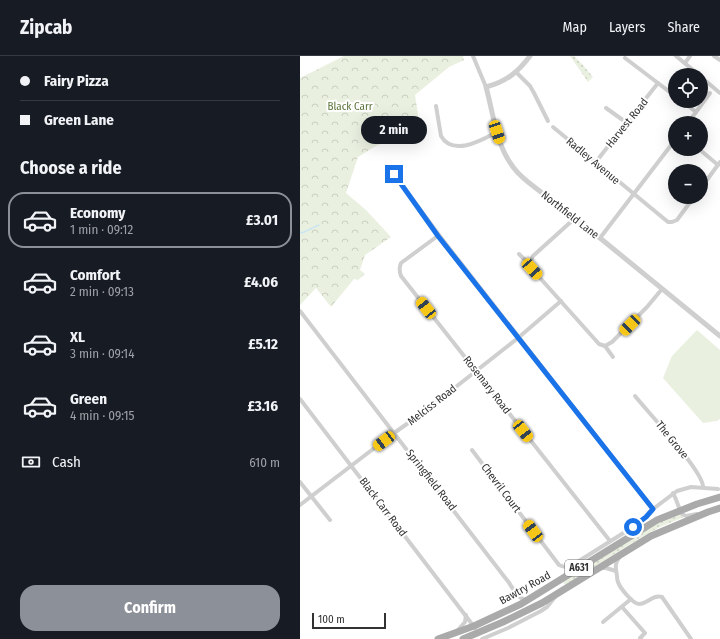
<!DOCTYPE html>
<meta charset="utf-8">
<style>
:root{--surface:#171b24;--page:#20242c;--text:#f1f3f6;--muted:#9ea1a6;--line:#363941;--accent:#8c9099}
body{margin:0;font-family:"Fira Sans Condensed",sans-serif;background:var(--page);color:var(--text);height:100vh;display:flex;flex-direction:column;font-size:15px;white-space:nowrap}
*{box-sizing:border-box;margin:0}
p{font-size:13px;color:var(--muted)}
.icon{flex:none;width:22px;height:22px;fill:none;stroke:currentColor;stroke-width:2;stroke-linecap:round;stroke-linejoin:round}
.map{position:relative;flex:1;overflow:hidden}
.drawer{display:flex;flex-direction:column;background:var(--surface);width:300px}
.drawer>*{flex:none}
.guide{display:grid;align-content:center;height:88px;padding:0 20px;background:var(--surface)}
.fabs{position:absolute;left:368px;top:12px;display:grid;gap:8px}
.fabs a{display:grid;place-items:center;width:40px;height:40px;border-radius:50%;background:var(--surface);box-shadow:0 4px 16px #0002;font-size:20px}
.scale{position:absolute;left:12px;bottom:10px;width:74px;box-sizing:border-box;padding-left:4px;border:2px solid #323232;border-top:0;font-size:11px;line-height:14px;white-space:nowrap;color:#323232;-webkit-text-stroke:3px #fff;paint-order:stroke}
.end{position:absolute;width:18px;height:18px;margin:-9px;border:5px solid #1a73e8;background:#fff;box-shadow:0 0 0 2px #fff}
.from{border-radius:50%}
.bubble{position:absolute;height:28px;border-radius:14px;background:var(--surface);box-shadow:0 4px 16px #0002;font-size:13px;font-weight:700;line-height:28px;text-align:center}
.car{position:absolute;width:12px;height:24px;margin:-12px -6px;border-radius:5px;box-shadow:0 0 3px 1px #0007;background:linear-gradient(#f5c518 24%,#345 0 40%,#f5c518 0 76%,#345 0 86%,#f5c518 0)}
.guide b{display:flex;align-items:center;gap:14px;height:38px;font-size:15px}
.guide b+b{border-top:1px solid var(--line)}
.guide i{width:10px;height:10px;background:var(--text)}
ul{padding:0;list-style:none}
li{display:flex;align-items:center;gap:12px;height:56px;margin:0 8px 6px;padding:0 12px;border:2px solid transparent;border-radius:16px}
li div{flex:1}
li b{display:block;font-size:15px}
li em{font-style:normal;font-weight:700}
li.active{border-color:var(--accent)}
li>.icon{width:36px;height:36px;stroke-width:1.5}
h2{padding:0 20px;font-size:18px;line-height:48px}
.pay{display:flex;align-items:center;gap:10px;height:44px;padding:0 20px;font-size:15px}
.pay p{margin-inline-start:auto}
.action{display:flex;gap:8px;margin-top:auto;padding:8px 20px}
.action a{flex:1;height:46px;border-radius:16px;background:var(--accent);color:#fff;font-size:16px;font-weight:700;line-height:46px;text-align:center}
header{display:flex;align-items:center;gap:24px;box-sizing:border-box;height:56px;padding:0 20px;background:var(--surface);border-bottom:1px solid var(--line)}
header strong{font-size:19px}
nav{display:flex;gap:22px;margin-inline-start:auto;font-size:14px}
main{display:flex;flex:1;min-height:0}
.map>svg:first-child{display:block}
.grass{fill:url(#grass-dots)}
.forest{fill:url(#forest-crowns)}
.green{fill:#eaf0e0}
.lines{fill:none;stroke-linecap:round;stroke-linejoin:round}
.stream{stroke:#cbe6f1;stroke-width:1.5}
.minor{stroke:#cfcfcf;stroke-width:4}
.tertiary{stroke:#cfcfcf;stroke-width:5}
.primary{stroke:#aaa;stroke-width:7}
.route{stroke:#1a73e8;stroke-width:5}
.labels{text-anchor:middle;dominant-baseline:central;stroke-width:4;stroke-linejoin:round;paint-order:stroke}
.shield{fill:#fff;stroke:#707070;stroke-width:1}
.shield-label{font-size:10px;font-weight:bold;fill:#323232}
.park-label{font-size:11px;fill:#5b743a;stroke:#fff}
.street-label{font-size:11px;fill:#323232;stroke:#fff}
</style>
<header>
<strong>Zipcab</strong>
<nav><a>Map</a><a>Layers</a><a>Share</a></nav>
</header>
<main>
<section class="drawer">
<div class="guide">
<b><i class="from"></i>Fairy Pizza</b>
<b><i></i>Green Lane</b>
</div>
<h2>Choose a ride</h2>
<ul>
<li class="active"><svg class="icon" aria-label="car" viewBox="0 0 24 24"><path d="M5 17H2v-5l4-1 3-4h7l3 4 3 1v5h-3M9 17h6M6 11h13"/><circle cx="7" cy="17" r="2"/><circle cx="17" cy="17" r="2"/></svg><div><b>Economy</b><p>1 min · 09:12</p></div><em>£3.01</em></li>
<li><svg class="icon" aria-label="car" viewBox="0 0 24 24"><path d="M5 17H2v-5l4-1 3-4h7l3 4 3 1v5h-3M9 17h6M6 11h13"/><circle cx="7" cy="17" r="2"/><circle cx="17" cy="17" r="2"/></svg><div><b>Comfort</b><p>2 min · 09:13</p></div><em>£4.06</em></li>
<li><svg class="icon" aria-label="car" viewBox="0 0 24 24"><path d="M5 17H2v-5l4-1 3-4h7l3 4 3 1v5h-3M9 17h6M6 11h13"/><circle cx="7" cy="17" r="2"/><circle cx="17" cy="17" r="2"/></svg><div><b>XL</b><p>3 min · 09:14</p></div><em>£5.12</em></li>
<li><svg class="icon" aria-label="car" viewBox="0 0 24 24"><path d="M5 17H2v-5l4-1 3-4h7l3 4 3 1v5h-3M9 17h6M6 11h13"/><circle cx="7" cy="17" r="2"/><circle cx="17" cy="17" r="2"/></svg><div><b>Green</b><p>4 min · 09:15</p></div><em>£3.16</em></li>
</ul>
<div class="pay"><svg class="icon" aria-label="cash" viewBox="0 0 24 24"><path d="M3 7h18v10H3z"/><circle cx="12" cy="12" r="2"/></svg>Cash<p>610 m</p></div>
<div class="action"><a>Confirm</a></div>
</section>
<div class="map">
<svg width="420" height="583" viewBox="0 0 420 583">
<defs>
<pattern id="grass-dots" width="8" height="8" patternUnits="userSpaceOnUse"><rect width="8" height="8" fill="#eaf0e0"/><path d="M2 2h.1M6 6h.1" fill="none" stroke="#c9cec1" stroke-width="1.8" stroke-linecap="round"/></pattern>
<pattern id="forest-crowns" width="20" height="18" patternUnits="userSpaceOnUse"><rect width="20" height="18" fill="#eaf0e0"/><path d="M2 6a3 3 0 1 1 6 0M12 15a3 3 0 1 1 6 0" fill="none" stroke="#c9cec1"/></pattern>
</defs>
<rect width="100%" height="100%" fill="#fff"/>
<!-- grass -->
<g class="grass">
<path d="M270 0H274L283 9 293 21 288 26Z"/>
<path d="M378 457 384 461 360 471 340 482 265 529 263 526 359 466Z"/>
</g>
<!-- forest -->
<path class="forest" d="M44 0H163L164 4 149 11 115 39 120 71 94 83 76 90 58 101 46 137 66 154 91 181 65 199 60 214 65 218 58 224 54 223 31 251 16 232 0 249V22Z"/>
<!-- green -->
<path class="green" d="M397 274 420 294V363L417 365 403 367 363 322 372 300Z"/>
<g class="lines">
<!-- stream -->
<path class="stream" d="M0 176 2 177 19 169"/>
<!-- minor -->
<g class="minor">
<path d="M173 0 186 31"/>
<path d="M376 0 399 19"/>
<path d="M414 0 420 4"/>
<path d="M325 2 375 40"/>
<path d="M385 7 390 0"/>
<path d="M216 16 230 30 234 37 248 65"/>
<path d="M401 21 420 37"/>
<path d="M382 45 396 56"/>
<path d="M136 50 141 80C153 101 182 84 197 76"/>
<path d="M306 52 327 67"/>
<path d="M388 67 410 37"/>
<path d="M253 71 368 166H372L377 164 394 141"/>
<path d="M399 93 418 109"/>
<path d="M295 107 358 27"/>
<path d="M94 118 139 179 353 453"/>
<path d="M401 132 420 106"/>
<path d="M274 163 233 200C230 205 230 208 232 213L299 288 305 290 312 286 347 251 362 233"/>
<path d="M139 179 101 207C99 212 99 215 101 220L310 485"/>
<path d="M300 182 375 84"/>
<path d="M219 198 227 206 230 207"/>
<path d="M0 255 203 519C206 523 209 526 211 530 216 537 218 543 228 544"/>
<path d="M305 290 313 301"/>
<path d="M335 340C347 355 404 416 403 431"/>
<path d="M0 343 175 572"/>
<path d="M172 394 259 509C263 511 266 512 271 510L333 471 346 461 353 453 377 435 391 431 418 433"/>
<path d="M0 426 30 464"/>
<path d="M373 437C377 444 378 451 382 458L386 460 397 458"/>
<path d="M0 449 94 377 124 356 218 282 261 245"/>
<path d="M319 502C314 508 316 513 317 520 317 522 317 524 318 526 320 532 333 548 339 548 348 548 353 538 362 541L391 583"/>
<path d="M301 512H306L316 515"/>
<path d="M322 551 345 577 340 582 341 583"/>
<path d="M303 566 331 543"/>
<path d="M158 574 165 566 166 559"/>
<path d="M182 583 208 572 241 555 247 551 255 541"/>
</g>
<!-- tertiary -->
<path class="tertiary" d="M230 0C218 16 206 26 186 31 193 56 196 87 211 108 215 115 222 121 228 126L300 182 420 280"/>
<!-- primary -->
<g class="primary">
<path d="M138 583 174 570 221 548 357 464 397 448 420 441"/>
<path d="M163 583 203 566 242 547 351 480 408 456 420 452"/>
</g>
</g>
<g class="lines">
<!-- route -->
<path class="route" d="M94 118 138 180 353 453 346 461 333 471"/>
</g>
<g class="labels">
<!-- shield labels -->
<rect class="shield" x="265" y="504" width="28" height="16" rx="3"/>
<g class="shield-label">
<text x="279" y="512">A631</text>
</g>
<!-- park labels -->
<g class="park-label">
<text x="50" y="50">Black Carr</text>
</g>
<!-- street labels -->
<g class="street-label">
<text transform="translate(327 67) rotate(-51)">Harvest Road</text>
<text transform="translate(293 105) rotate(40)">Radley Avenue</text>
<text transform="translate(270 159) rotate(38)">Northfield Lane</text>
<text transform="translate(187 329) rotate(52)">Rosemary Road</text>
<text transform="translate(132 349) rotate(-38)">Melciss Road</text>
<text transform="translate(372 384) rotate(51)">The Grove</text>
<text transform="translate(131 424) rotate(52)">Springfield Road</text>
<text transform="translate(201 432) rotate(53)">Chevril Court</text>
<text transform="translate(83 451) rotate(53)">Black Carr Road</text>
<text transform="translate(225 532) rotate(-29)">Bawtry Road</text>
</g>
</g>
</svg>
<div class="fabs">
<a><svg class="icon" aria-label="locate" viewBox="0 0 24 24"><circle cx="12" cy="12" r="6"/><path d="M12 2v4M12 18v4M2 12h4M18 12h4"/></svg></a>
<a>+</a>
<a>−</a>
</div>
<div class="scale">100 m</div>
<i class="end from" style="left:333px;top:471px"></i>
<i class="end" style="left:94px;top:118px"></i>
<div class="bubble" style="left:61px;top:60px;width:66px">2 min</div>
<i class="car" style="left:197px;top:76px;rotate:162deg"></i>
<i class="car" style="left:232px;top:213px;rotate:138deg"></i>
<i class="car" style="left:126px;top:252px;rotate:322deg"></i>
<i class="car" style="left:330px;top:269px;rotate:225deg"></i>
<i class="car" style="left:223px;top:375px;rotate:142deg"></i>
<i class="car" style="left:84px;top:385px;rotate:233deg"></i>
<i class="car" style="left:233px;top:475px;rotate:323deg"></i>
</div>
</main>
